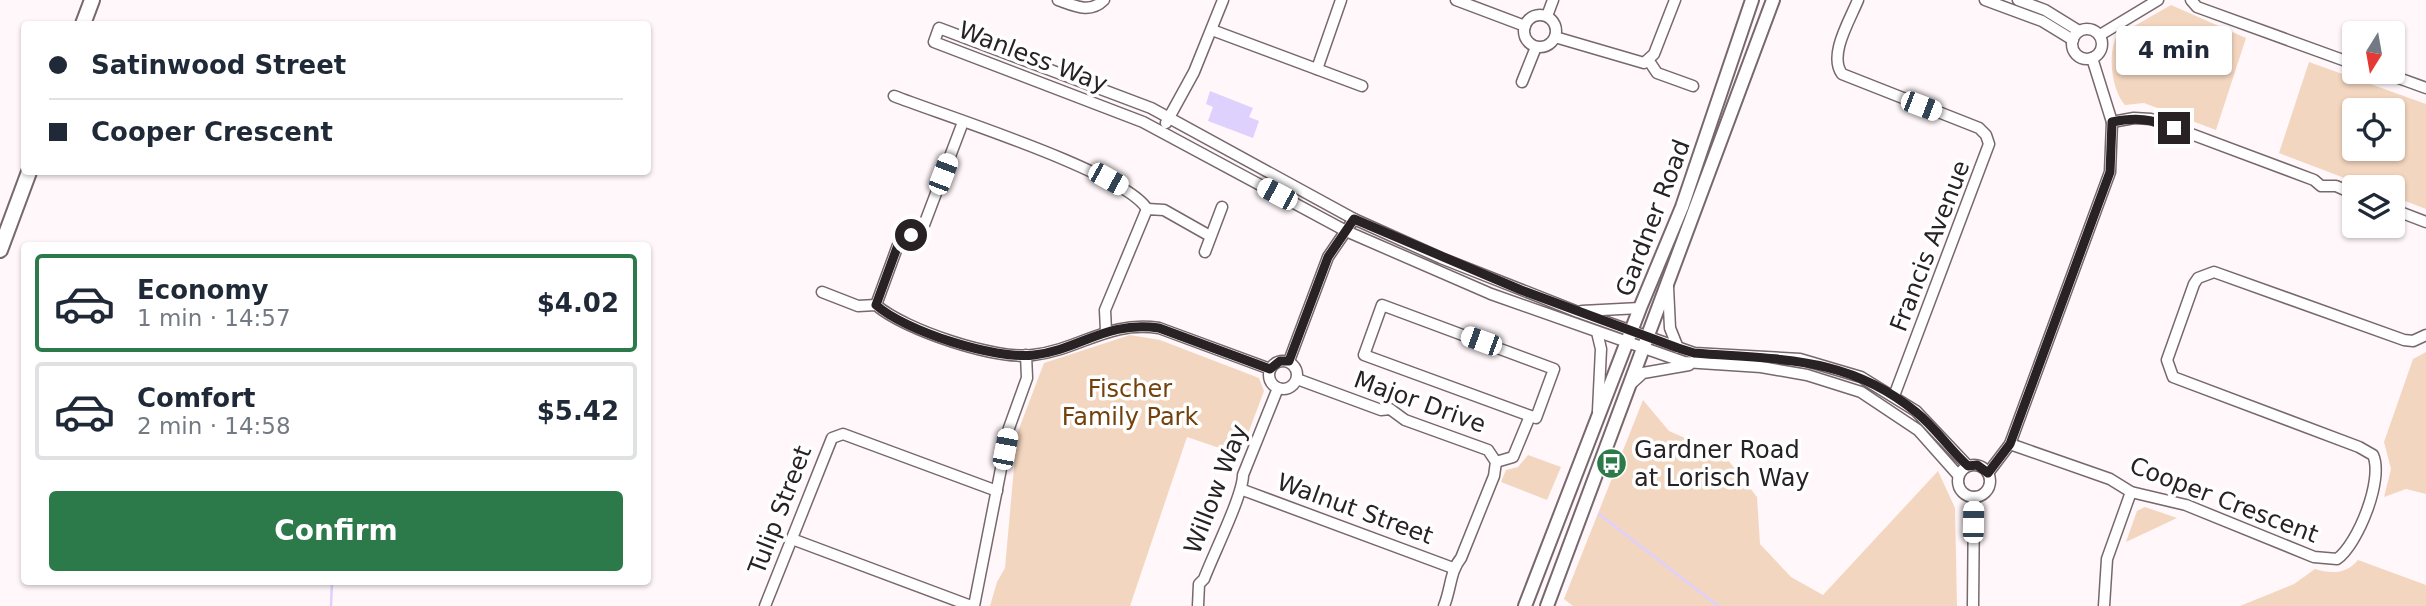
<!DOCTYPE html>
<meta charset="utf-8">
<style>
:root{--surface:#fff;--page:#f2f2f3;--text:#1f2937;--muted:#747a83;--line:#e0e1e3;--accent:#2c7a49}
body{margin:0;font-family:"DejaVu Sans",sans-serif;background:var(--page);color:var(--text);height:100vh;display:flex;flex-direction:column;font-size:26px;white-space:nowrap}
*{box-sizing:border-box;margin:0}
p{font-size:23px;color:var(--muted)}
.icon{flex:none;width:38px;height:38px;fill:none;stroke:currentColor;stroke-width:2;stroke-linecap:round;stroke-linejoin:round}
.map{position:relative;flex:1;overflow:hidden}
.drawer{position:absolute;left:21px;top:242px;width:630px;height:343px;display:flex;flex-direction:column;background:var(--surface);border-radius:7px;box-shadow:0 2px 5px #0004}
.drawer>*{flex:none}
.guide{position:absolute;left:21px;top:21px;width:630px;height:154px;border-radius:7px;box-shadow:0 2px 5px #0004;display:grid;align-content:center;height:154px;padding:0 28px;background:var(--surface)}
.needle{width:46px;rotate:191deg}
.buttons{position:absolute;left:2342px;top:21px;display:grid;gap:14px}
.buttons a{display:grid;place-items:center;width:63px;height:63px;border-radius:7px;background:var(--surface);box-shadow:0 2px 5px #0004;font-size:35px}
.end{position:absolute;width:32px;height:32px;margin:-16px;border:9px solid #282224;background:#fff;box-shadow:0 0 0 4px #fff}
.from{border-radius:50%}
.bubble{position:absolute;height:49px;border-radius:7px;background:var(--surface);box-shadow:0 2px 5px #0004;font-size:23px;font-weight:700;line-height:49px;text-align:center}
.car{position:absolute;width:21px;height:42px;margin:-21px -10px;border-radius:9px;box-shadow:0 0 5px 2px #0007;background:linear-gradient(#fff 24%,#345 0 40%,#fff 0 76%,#345 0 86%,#fff 0)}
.guide b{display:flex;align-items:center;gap:24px;height:66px;font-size:26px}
.guide b+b{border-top:2px solid var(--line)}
.guide i{width:18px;height:18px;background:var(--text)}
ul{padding:12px 0 0;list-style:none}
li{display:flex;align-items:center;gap:21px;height:98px;margin:0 14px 10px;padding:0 14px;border:4px solid var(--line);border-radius:7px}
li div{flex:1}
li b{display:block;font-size:26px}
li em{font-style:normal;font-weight:700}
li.current{border-color:var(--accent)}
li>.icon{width:63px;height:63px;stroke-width:1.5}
.cta{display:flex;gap:14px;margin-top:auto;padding:14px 28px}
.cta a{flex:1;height:80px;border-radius:7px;background:var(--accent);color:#fff;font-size:28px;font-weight:700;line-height:80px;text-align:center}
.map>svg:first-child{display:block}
.green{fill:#f3d6bf;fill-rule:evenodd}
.water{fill:#dfd1fe}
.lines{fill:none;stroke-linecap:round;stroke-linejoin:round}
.stream{stroke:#dfd1fe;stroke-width:2.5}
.minor-casing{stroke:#77686c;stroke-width:13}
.tertiary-casing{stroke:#77686c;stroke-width:16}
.secondary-casing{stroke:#77686c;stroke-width:18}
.minor{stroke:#fff;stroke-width:10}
.tertiary{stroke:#fff;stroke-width:12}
.secondary{stroke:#fff;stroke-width:14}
.route{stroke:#282224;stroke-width:9}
.labels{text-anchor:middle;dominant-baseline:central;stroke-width:7;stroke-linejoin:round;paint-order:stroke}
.street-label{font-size:24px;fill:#282224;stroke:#fff}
.park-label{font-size:24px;fill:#73410b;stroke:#fff}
.poi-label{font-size:24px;fill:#282224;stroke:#fff;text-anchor:start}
</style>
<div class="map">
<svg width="2426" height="606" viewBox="0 0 2426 606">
<rect width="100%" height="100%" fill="#fff7f9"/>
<!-- green -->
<g class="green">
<path d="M2171 5 2246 38 2216 130 2144 103 2125 105C2112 91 2107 53 2117 36Z"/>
<path d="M2309 62 2426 104V209L2392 196V187H2368L2279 153ZM2354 110H2392V149H2354Z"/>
<path d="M1130 335 1160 340 1259 378 1264 391 1240 455 1187 437 1130 606H990L997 582 1005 568 1017 434 1044 363Z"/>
<path d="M2426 352V494L2406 489 2384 497 2391 469 2384 442 2413 359Z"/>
<path d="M1643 400 1669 431 1724 455 1757 497 1760 544 1791 577 1823 595 1938 471 1955 508 1957 606H1573L1564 599Z"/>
<path d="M1528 455 1561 467 1547 500 1501 482 1506 470 1518 467Z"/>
<path d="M2145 507 2177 518 2126 542 2137 511Z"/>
<path d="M2358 560 2426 585V606H2240L2294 584 2315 569C2331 574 2347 574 2358 560Z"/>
</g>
<!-- water -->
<path class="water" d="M1210 91 1253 108 1249 117 1259 121 1253 138 1208 121 1213 107 1206 104Z"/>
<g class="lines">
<!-- stream -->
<g class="stream">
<path d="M1599 514 1718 606"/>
<path d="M331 606 332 581"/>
</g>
<defs>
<g id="minor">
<path d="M1058 0C1075 6 1090 14 1104 0"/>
<path d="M1456 0 1525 26"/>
<path d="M1858 0C1850 20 1828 55 1842 74L1979 128 1986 135 1989 144 1894 396"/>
<path d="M1985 0 2042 21 2073 40"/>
<path d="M2018 0 2045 10 2079 31"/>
<path d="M2191 0 2197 7 2354 64"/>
<circle cx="1540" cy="31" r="16"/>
<path d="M1547 16 1553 0"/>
<circle cx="2087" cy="44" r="15"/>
<path d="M1212 30 1362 86"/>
<path d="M2100 35 2158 0"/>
<path d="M1555 37 1644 63 1654 54 1675 0"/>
<path d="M1649 61 1657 73 1693 86"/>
<path d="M1317 69 1341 0"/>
<path d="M2382 72 2426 88"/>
<path d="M1522 82 1536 47"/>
<path d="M894 96C942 115 1125 172 1147 209"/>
<path d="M2112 122 2134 118 2151 119 2314 180 2321 186H2336L2354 194"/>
<path d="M1166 123 1194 72 1223 0"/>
<path d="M2392 209 2426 222"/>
<path d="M1205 252 1222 207"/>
<path d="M1668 287 1670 328 1678 348"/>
<path d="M822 292 858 306 876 305C905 330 995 360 1033 355 1079 350 1109 320 1159 328L1270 369"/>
<path d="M876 305 898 245 924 225 963 122"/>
<path d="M1382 305 1554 369 1536 418 1364 355Z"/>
<path d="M1582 311 1640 308"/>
<path d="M1106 331 1105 310 1147 209 1164 210 1210 236"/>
<path d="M1597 332 1601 349 1598 411"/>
<circle cx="1283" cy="375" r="14"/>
<path d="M1289 361 1328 257 1354 219"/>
<path d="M1297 379 1381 410 1390 409 1405 420 1488 450 1496 462 1494 476 1461 558C1450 571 1451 589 1444 606"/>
<path d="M1632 383 1643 373 1689 365"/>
<path d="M2010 444 2110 479 2131 492 2186 505 2314 557 2337 559C2358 544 2384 479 2373 455L2359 447 2173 377 2167 360 2194 284 2198 278 2214 272 2404 340 2413 341 2426 335"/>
<path d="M1496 462 1513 457 1530 416"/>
<circle cx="1974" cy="481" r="16"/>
<path d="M1988 473 2010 444 2110 172 2112 122 2092 58"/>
<path d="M1958 475 1918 430 1861 392 1807 375 1761 367 1684 362 1491 294 1346 231 1143 122 934 42 939 28 1151 108 1354 219 1441 258 1578 312 1694 353 1800 359 1861 377 1916 411 1968 466"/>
<path d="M1243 490 1453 568"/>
<path d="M792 539 971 606"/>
<path d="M765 606 832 438 843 434 997 491"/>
<path d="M974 606 1009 428 1027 378 1026 355"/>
<path d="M1198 606 1199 584 1204 579C1213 555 1243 495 1243 475L1278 388"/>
<path d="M1973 606 1974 497"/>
<path d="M2104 606 2107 559 2131 492"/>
</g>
<g id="tertiary">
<path d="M1525 606 1640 308 1682 207 1752 0"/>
<path d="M1547 606 1773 0"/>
</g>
<g id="secondary">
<path d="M83 24 92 0"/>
<path d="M0 250 29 172"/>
</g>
</defs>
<!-- minor casing -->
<use href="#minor" class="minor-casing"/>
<!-- tertiary casing -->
<use href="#tertiary" class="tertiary-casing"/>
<!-- secondary casing -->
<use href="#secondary" class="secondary-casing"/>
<!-- minor -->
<use href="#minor" class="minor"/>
<!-- tertiary -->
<use href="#tertiary" class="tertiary"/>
<!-- secondary -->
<use href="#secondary" class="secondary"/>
</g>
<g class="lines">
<!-- route -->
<path class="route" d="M911 235 898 245 876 305C905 331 995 360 1034 355 1079 350 1107 320 1159 328L1270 369 1280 361H1289L1328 257 1354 219 1521 290 1678 348 1694 353C1778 360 1847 355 1916 412 1936 428 1949 449 1968 466L1977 465 1988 473 2010 444 2110 172 2112 122C2136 117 2151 119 2174 128"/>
</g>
<!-- icons -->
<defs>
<symbol id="bus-disc" viewBox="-11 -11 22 22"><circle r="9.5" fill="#2c7a49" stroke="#fff"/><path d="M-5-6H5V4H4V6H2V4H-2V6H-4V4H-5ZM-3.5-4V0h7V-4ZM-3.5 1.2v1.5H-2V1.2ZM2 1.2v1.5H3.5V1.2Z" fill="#fff"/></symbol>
</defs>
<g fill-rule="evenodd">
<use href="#bus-disc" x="1594" y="446" width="35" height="35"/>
</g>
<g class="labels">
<!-- street labels -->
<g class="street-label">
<text transform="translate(1033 57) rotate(21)">Wanless Way</text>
<text transform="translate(1653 218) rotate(-69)">Gardner Road</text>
<text transform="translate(1930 246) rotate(-69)">Francis Avenue</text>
<text transform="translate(1420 402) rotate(20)">Major Drive</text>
<text transform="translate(1216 489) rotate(-69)">Willow Way</text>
<text transform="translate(2224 500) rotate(21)">Cooper Crescent</text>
<text transform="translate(1355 509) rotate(20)">Walnut Street</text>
<text transform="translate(780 510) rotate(-69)">Tulip Street</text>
</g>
<!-- park labels -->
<g class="park-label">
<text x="1130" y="389">Fischer<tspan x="1130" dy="28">Family Park</tspan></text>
</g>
<!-- poi labels -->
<g class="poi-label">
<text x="1634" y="450">Gardner Road<tspan x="1634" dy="28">at Lorisch Way</tspan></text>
</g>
</g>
</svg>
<div class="buttons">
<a><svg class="needle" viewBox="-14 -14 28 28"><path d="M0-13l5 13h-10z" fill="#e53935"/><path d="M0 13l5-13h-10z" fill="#747a83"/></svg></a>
<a><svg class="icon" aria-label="locate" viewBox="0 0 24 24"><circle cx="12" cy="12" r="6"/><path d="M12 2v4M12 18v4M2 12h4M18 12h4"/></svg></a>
<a><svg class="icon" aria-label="layers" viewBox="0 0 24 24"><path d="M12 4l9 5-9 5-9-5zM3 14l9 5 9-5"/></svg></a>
</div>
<i class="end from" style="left:911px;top:235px"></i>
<i class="end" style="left:2174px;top:128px"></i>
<div class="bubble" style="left:2116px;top:26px;width:116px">4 min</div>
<i class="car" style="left:1921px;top:106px;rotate:111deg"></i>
<i class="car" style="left:943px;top:174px;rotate:21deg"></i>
<i class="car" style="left:1108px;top:179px;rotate:119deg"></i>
<i class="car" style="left:1277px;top:194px;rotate:298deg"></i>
<i class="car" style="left:1481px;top:341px;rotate:290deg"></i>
<i class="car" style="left:1005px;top:449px;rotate:11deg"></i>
<i class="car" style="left:1973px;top:522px;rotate:1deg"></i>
<div class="guide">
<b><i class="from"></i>Satinwood Street</b>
<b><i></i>Cooper Crescent</b>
</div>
<section class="drawer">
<ul>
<li class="current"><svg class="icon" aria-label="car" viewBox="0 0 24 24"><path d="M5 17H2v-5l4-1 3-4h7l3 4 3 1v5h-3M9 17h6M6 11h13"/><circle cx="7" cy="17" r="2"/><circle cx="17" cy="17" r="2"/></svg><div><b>Economy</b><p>1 min · 14:57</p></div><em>$4.02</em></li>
<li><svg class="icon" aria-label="car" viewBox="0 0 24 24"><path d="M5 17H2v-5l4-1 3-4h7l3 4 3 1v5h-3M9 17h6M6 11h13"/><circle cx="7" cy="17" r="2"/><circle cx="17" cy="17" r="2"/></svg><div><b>Comfort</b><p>2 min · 14:58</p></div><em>$5.42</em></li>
</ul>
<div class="cta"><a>Confirm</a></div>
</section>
</div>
